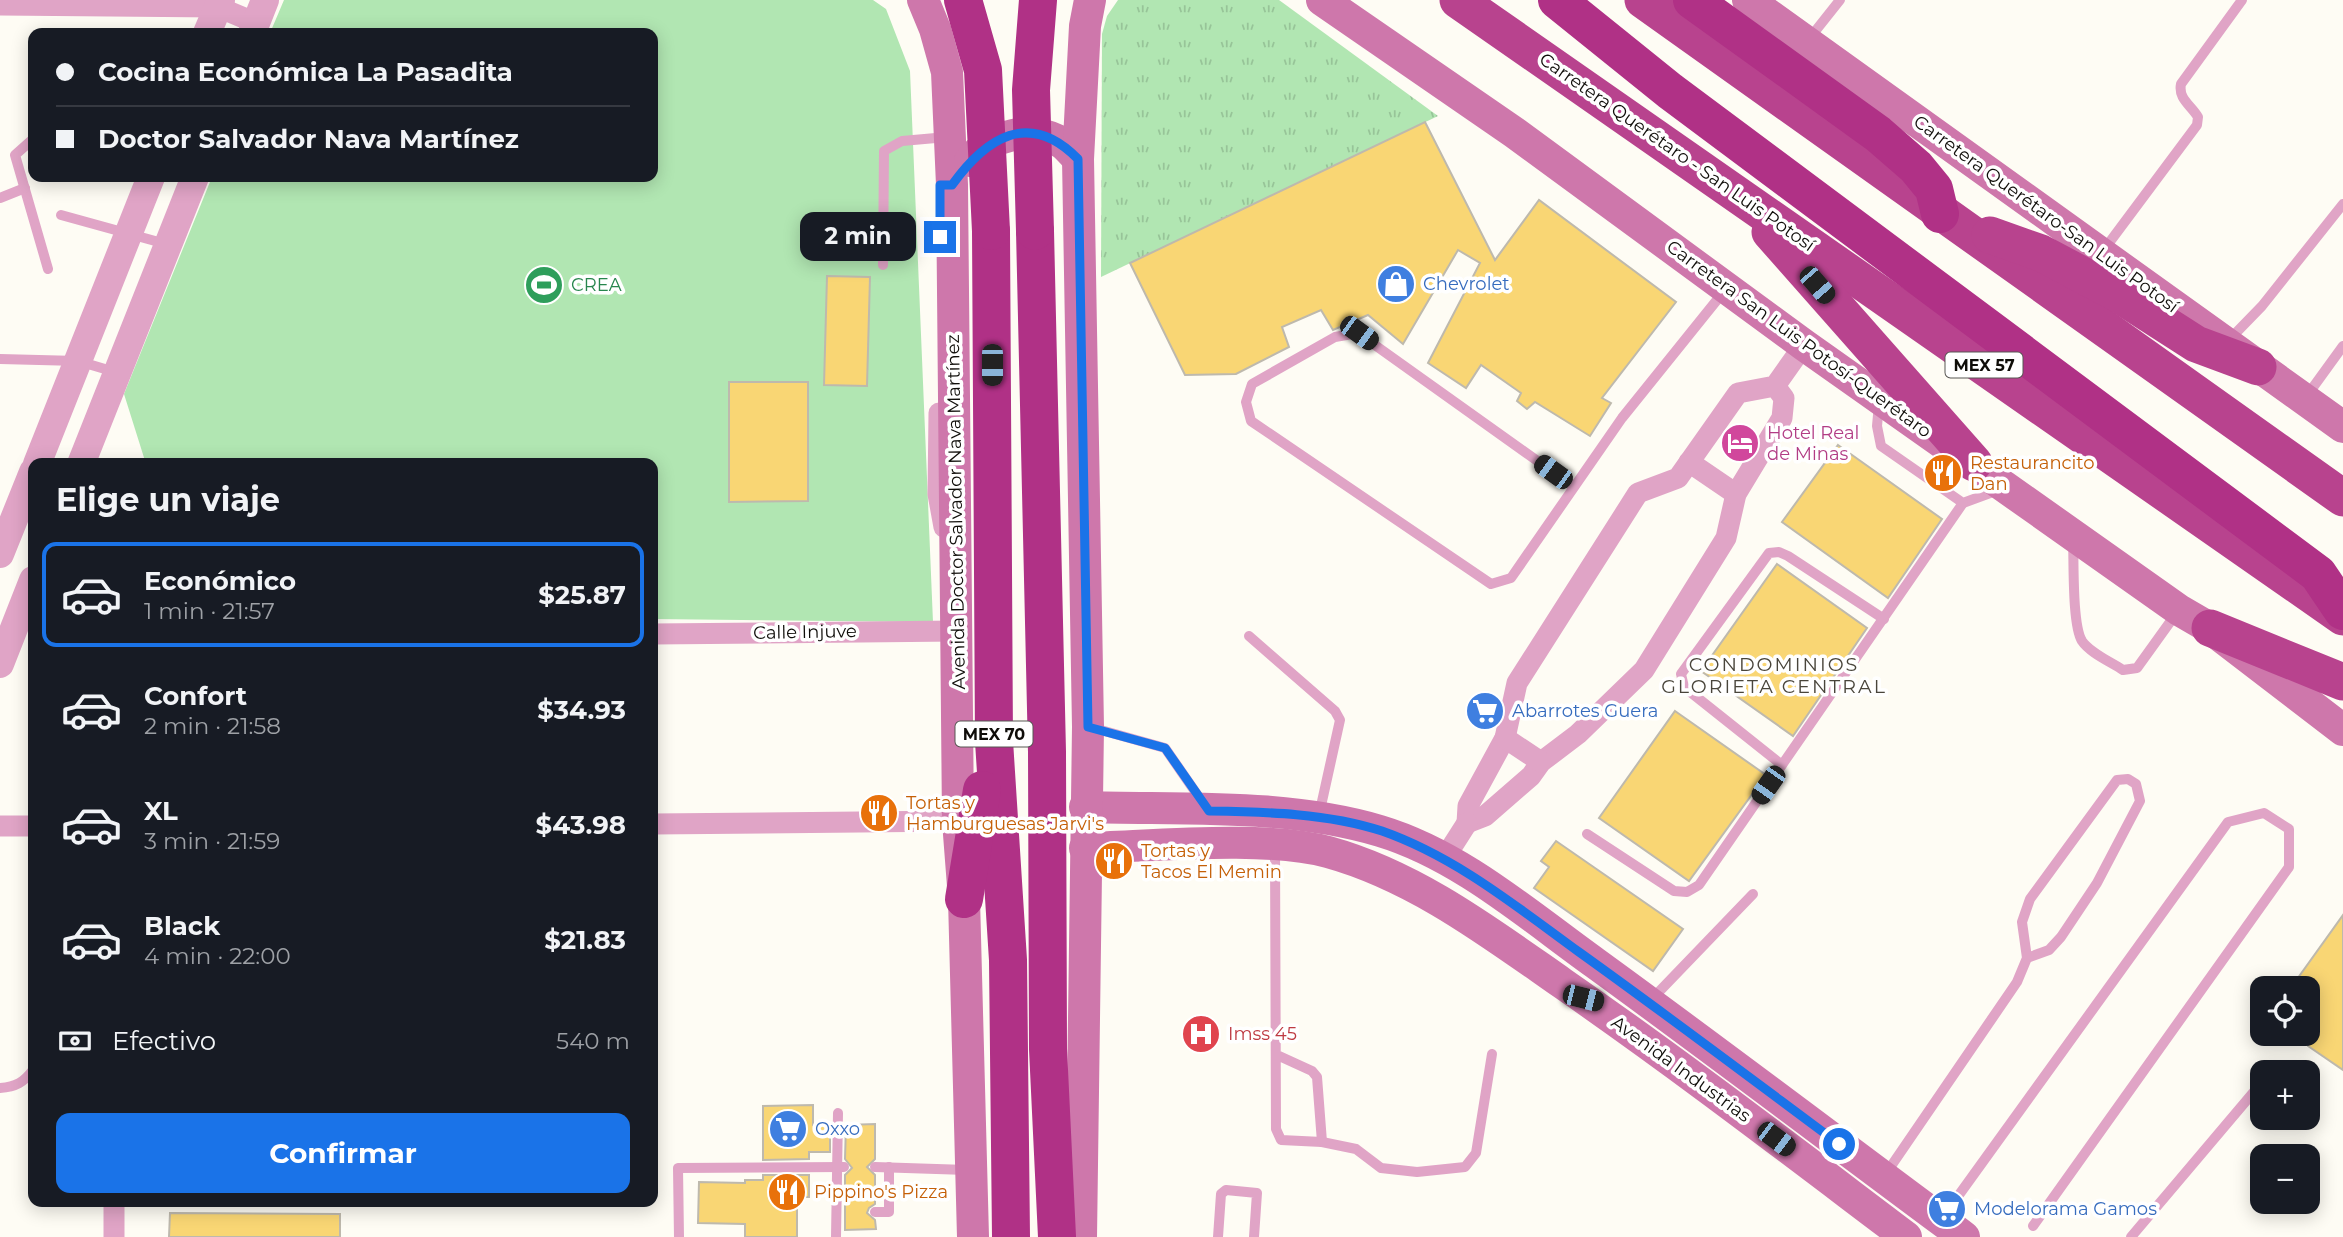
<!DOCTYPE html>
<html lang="es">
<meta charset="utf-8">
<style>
:root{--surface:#171b24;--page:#20242c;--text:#f1f3f6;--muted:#9ea1a6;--line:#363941;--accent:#1a73e8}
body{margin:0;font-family:Montserrat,sans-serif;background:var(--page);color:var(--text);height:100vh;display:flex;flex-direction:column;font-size:26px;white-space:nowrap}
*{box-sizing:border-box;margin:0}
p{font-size:23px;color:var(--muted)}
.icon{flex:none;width:38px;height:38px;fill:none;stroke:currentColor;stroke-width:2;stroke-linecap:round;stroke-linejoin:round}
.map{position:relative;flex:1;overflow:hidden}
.details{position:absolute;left:28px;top:458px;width:630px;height:749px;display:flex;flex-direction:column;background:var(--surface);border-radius:14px;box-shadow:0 4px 18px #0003}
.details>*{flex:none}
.hud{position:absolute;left:28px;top:28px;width:630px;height:154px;border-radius:14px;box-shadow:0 4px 18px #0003;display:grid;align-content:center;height:154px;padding:0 28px;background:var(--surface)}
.fabs{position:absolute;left:2250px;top:976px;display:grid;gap:14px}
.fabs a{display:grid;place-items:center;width:70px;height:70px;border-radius:14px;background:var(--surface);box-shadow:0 4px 18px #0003;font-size:35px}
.end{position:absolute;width:32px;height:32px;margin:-16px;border:9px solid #1a73e8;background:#fff;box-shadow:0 0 0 4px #fff}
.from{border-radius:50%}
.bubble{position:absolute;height:49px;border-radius:14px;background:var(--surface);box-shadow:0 4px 18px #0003;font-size:23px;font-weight:700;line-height:49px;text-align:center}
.car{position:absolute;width:21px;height:42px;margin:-21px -10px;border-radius:9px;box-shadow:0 0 5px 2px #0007;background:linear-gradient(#222 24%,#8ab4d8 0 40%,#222 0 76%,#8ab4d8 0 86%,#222 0)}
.hud b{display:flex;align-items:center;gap:24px;height:66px;font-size:26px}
.hud b+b{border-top:2px solid var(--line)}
.hud i{width:18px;height:18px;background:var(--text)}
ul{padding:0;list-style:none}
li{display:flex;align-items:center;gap:21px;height:105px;margin:0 14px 10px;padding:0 14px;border:4px solid transparent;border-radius:14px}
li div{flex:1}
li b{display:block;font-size:26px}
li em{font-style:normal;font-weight:700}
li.on{border-color:var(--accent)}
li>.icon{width:63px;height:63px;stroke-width:1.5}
h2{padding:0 28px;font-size:32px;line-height:84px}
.pay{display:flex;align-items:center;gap:18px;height:77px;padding:0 28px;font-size:26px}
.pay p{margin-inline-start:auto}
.primary-button{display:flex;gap:14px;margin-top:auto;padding:14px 28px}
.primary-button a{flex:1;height:80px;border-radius:14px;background:var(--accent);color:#fff;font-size:28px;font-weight:700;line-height:80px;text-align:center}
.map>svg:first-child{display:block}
.grass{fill:url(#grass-tufts)}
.garden{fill:#b1e6b2}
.building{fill:#f9d674;stroke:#beb9ad;stroke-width:2}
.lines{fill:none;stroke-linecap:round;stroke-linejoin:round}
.service{stroke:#e0a4c6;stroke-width:10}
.minor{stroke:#e0a4c6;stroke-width:21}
.tertiary{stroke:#e0a4c6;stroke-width:28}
.secondary{stroke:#ce77ab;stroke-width:32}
.trunk{stroke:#b8438e;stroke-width:37}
.motorway{stroke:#b03186;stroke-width:38}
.motorway-bridge{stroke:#b03186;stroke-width:38}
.route{stroke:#1a73e8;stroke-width:9}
.labels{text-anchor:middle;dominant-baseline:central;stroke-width:7;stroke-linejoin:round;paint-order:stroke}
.shield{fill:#fff;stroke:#575653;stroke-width:2}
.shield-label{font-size:16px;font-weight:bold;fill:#0f0d09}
.street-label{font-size:18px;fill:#0f0d09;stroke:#fff}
.shop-label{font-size:18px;fill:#366cbe;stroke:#fff;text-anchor:start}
.leisure-label{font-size:18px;fill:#27864d;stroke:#fff;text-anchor:start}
.hotel-label{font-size:18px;fill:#b23c85;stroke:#fff;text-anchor:start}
.food-label{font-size:18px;fill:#c56008;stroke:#fff;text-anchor:start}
.health-label{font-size:18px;fill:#be3a42;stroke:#fff;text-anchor:start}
.neighbourhood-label{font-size:19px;letter-spacing:2px;fill:#49453b;stroke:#fff}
</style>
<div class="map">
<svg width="2343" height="1237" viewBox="0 0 2343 1237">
<defs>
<pattern id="grass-tufts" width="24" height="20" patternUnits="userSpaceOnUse" patternTransform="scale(1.75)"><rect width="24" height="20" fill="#b1e6b2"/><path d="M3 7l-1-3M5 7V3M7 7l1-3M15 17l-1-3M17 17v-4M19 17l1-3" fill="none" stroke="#97c498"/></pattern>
</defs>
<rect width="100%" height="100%" fill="#fefcf4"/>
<!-- grass -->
<path class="grass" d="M1118 0H1279L1438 116 1101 277 1102 34 1107 16Z"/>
<!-- garden -->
<path class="garden" d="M284 0H873L886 9 910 71 933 622 653 619V464H146L124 394 212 177H653V33H270Z"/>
<!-- building -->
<g class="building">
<path d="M1425 122 1495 260 1539 200 1676 302 1602 398 1611 403 1590 436 1535 402 1527 409 1517 401 1521 393 1481 365 1466 388 1428 363 1480 263 1458 250 1403 344 1368 315 1333 330 1321 310 1282 327 1289 347 1236 374 1185 375 1130 263Z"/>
<path d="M827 276 870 277 867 386 824 385Z"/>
<path d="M729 382H808V501L729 502Z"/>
<path d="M1838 445 1942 519 1888 598 1782 522Z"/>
<path d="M1777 564 1867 628 1793 736 1701 671Z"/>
<path d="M1675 711 1766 775 1689 881 1599 818Z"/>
<path d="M1556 841 1683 929 1653 971 1534 888 1549 867 1541 861Z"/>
<path d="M2343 915V1070L2308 1046V989H2290Z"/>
<path d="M813 1105V1125H830V1152H809V1159L763 1160V1106Z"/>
<path d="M875 1124V1159L867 1167 875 1175V1204L869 1208 867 1213 875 1220 876 1229 845 1230V1175L852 1168 845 1159 846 1125Z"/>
<path d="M763 1175H809V1197H797V1237H745V1224L698 1223 699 1182 745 1183V1180H763Z"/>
<path d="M170 1213 340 1214V1237H169Z"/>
</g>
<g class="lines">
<!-- service -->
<g class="service">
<path d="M1809 39 1840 0"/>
<path d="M33 139 15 155 48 269"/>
<path d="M0 198 25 188"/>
<path d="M61 215 166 244"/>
<path d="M2103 251 2197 125 2198 117C2191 105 2178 99 2181 84L2242 0"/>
<path d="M883 265 884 151 902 141 947 137"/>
<path d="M2228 341 2262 306 2343 204"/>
<path d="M0 359 78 361 115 372"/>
<path d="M2306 397 2343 346"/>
<path d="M1879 404 1877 426 1881 446 1963 503 2001 489"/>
<path d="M1574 487 1358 333 1335 337 1252 384 1246 402 1251 421 1491 584 1511 578 1622 418 1725 290"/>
<path d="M2073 540C2074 561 2072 625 2082 641 2090 653 2111 662 2123 670L2137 668 2178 611"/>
<path d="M1249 636 1335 711 1340 720 1319 815"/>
<path d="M1090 727 1165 748 1203 803"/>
<path d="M1782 765 1684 687 1681 674 1769 553 1779 552 1788 556 1884 619"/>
<path d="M1587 834 1674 891 1687 892 1699 885 1963 503"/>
<path d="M1275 848 1276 1129 1281 1140 1322 1142 1317 1077 1312 1071 1277 1055"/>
<path d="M1651 1000 1753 894"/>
<path d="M2270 1073 2275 1067"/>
<path d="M0 1088C16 1087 24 1082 33 1070"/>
<path d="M1322 1142 1356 1149 1381 1168 1417 1172 1465 1167 1476 1153 1492 1054"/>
<path d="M875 1167 967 1170"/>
<path d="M1885 1175 2017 982 2027 958 2022 922 2030 899 2117 780 2128 779 2136 784 2140 801 2097 883 2061 937 2049 950 2027 958"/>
<path d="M875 1212H889V1167"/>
<path d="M1943 1217 2228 822 2264 813 2289 829V867L2033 1226"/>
<path d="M679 1237 678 1168 844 1167"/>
<path d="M836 1237 838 1113"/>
<path d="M1218 1237 1221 1194 1226 1190 1257 1193 1254 1237"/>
<path d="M2131 1237 2263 1081"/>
</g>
<!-- minor -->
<g class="minor">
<path d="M0 5 218 7 256 23"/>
<path d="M1775 386 1784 398 1782 418 1736 494 1726 538 1644 670 1578 734 1541 762 1531 776 1485 816 1467 823 1468 806 1505 738 1517 683 1638 493 1678 478 1738 393 1775 386 1804 345"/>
<path d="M939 413 938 494 944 527"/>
<path d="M1689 462 1736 494"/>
<path d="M653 634 958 631"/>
<path d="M1505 738 1541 762"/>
<path d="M653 824 958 821"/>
<path d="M0 826H33"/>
<path d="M1444 859 1467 823"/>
<path d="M114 1237V1202"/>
</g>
<!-- tertiary -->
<g class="tertiary">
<path d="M207 33 221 0"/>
<path d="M252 33 265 0"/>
<path d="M37 464 151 177"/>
<path d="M81 464 195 177"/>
<path d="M0 554 33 472"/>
<path d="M0 664 33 580"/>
</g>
<!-- secondary -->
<g class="secondary">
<path d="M923 0 935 29 947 72 952 185 958 821 964 899 973 1237"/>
<path d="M1322 0 1515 133 1804 345 2179 610 2210 628 2343 730"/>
<path d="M1748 0 2343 427"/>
<path d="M970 161C990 135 1033 124 1062 143 1068 147 1073 154 1078 159"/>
<path d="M1085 807C1182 810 1286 803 1380 831 1460 855 1528 915 1595 963 1719 1053 1841 1146 1964 1237"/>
<path d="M1085 848C1154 846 1264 835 1328 852 1415 876 1489 932 1562 983 1679 1064 1792 1151 1906 1237"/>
<path d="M1081 1237 1088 727 1078 159 1085 26 1090 0"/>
</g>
<!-- trunk -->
<g class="trunk">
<path d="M1458 0 2343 617"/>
<path d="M1643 0 2343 498"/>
<path d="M1770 232 1974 463"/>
<path d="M1990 235 2041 253 2118 294 2196 344 2258 367"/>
<path d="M2210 628 2343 682"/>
</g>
<!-- motorway -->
<g class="motorway">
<path d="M1557 0 1670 91 2318 574 2343 611"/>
<path d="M1692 0 1878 134 1916 167 1934 189 1940 214"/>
<path d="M991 231 994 741 1008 960 1011 1237"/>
<path d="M1035 231 1047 752 1048 1049 1057 1237"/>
<path d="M964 899 982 790"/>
</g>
<!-- motorway-bridge -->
<g class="motorway-bridge">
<path d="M963 0 983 70 991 231"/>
<path d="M1035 231 1031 90 1038 0"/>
</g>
</g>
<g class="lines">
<!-- route -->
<path class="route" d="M940 237V185H952C986 138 1029 109 1078 159L1088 727 1165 748 1209 811C1266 812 1327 813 1382 831 1456 857 1517 907 1579 952 1667 1015 1753 1080 1839 1144"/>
</g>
<!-- icons -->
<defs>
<symbol id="shop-disc" viewBox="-11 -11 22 22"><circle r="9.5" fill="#3f7fe0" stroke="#fff"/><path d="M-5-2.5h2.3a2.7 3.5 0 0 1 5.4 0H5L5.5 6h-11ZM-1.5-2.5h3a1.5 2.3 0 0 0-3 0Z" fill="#fff"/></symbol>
<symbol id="stadium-disc" viewBox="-11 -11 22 22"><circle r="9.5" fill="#2e9e5b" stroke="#fff"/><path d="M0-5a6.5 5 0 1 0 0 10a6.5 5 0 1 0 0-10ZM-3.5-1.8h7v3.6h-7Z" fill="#fff"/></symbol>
<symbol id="hotel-disc" viewBox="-11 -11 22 22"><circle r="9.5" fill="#d1479c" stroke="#fff"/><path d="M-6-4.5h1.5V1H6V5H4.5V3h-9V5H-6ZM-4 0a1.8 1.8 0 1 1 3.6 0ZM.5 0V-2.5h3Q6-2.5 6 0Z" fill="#fff"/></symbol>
<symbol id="restaurant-disc" viewBox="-11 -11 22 22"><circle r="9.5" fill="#e8710a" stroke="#fff"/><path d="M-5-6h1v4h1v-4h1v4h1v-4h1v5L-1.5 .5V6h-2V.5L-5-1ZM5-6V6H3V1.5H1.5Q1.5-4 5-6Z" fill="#fff"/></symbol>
<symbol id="supermarket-disc" viewBox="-11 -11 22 22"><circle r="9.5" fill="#3f7fe0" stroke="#fff"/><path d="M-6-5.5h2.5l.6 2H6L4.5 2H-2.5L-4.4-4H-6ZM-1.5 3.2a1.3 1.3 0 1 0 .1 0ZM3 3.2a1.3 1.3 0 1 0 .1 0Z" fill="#fff"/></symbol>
<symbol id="hospital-disc" viewBox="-11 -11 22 22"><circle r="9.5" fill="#e0444e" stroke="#fff"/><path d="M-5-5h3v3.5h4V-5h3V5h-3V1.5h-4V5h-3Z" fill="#fff"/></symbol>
</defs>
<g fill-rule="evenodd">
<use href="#shop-disc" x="1374" y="262" width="44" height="44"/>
<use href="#stadium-disc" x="522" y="263" width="44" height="44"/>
<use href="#hotel-disc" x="1718" y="421" width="44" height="44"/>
<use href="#restaurant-disc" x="1921" y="451" width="44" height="44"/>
<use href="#supermarket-disc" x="1463" y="689" width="44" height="44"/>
<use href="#restaurant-disc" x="857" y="791" width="44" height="44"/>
<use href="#restaurant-disc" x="1092" y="839" width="44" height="44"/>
<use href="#hospital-disc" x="1179" y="1012" width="44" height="44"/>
<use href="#supermarket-disc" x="766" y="1107" width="44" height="44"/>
<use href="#restaurant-disc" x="765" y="1170" width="44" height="44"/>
<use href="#supermarket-disc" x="1925" y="1187" width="44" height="44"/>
</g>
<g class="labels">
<!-- shield labels -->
<g class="shield">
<rect x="1945.5" y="352.5" width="77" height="25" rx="5"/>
<rect x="955.5" y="721.5" width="77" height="25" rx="5"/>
</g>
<g class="shield-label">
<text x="1984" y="365">MEX 57</text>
<text x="994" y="734">MEX 70</text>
</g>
<!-- street labels -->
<g class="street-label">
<text transform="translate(1677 152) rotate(35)">Carretera Querétaro - San Luis Potosí</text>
<text transform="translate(2046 214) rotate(36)">Carretera Querétaro-San Luis Potosí</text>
<text transform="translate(1799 339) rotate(36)">Carretera San Luis Potosí-Querétaro</text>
<text transform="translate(956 512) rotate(-91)">Avenida Doctor Salvador Nava Martínez</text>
<text transform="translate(805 632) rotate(-1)">Calle Injuve</text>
<text transform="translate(1681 1069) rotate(36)">Avenida Industrias</text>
</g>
<!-- shop labels -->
<g class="shop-label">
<text x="1423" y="284">Chevrolet</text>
<text x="1512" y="711">Abarrotes Guera</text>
<text x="815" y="1129">Oxxo</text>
<text x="1974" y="1209">Modelorama Gamos</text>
</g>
<!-- leisure labels -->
<g class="leisure-label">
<text x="571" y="285">CREA</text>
</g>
<!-- hotel labels -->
<g class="hotel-label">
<text x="1767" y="433">Hotel Real<tspan x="1767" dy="21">de Minas</tspan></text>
</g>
<!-- food labels -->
<g class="food-label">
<text x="1970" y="463">Restaurancito<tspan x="1970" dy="21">Dan</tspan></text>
<text x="906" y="803">Tortas y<tspan x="906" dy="21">Hamburguesas Jarvi's</tspan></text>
<text x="1141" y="851">Tortas y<tspan x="1141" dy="21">Tacos El Memin</tspan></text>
<text x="814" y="1192">Pippino's Pizza</text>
</g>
<!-- health labels -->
<g class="health-label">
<text x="1228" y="1034">Imss 45</text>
</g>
<!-- neighbourhood labels -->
<g class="neighbourhood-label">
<text x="1774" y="664">CONDOMINIOS<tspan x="1774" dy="22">GLORIETA CENTRAL</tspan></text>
</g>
</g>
</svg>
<div class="fabs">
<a><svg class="icon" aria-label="locate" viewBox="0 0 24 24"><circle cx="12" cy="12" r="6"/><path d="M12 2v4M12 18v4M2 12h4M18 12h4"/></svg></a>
<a>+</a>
<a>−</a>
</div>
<i class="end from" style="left:1839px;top:1144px"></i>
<i class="end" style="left:940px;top:237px"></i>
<div class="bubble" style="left:800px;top:212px;width:116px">2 min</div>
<i class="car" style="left:1817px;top:285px;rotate:139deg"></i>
<i class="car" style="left:1359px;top:333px;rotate:126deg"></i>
<i class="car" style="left:992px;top:365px;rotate:180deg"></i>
<i class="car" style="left:1553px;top:472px;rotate:306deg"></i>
<i class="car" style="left:1768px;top:785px;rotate:215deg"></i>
<i class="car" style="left:1583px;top:998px;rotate:104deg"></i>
<i class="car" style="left:1776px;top:1139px;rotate:127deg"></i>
<div class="hud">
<b><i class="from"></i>Cocina Económica La Pasadita</b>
<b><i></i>Doctor Salvador Nava Martínez</b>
</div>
<section class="details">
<h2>Elige un viaje</h2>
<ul>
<li class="on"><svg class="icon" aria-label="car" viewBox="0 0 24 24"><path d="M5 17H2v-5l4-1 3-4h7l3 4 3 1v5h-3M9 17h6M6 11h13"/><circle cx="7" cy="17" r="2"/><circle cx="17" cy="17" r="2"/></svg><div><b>Económico</b><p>1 min · 21:57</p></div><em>$25.87</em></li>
<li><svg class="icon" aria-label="car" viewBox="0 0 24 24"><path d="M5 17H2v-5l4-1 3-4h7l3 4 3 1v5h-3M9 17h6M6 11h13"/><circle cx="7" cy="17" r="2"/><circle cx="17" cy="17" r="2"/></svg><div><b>Confort</b><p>2 min · 21:58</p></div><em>$34.93</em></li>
<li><svg class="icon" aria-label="car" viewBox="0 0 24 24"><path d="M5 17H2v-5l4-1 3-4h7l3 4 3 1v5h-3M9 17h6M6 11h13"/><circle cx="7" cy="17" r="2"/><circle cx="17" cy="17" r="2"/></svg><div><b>XL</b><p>3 min · 21:59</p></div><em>$43.98</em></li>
<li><svg class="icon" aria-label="car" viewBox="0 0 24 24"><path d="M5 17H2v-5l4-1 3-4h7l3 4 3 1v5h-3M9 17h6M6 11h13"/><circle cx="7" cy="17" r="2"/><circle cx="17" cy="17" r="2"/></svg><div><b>Black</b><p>4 min · 22:00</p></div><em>$21.83</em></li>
</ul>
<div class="pay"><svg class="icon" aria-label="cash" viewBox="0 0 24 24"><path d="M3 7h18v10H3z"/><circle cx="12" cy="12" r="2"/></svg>Efectivo<p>540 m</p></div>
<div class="primary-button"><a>Confirmar</a></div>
</section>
</div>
